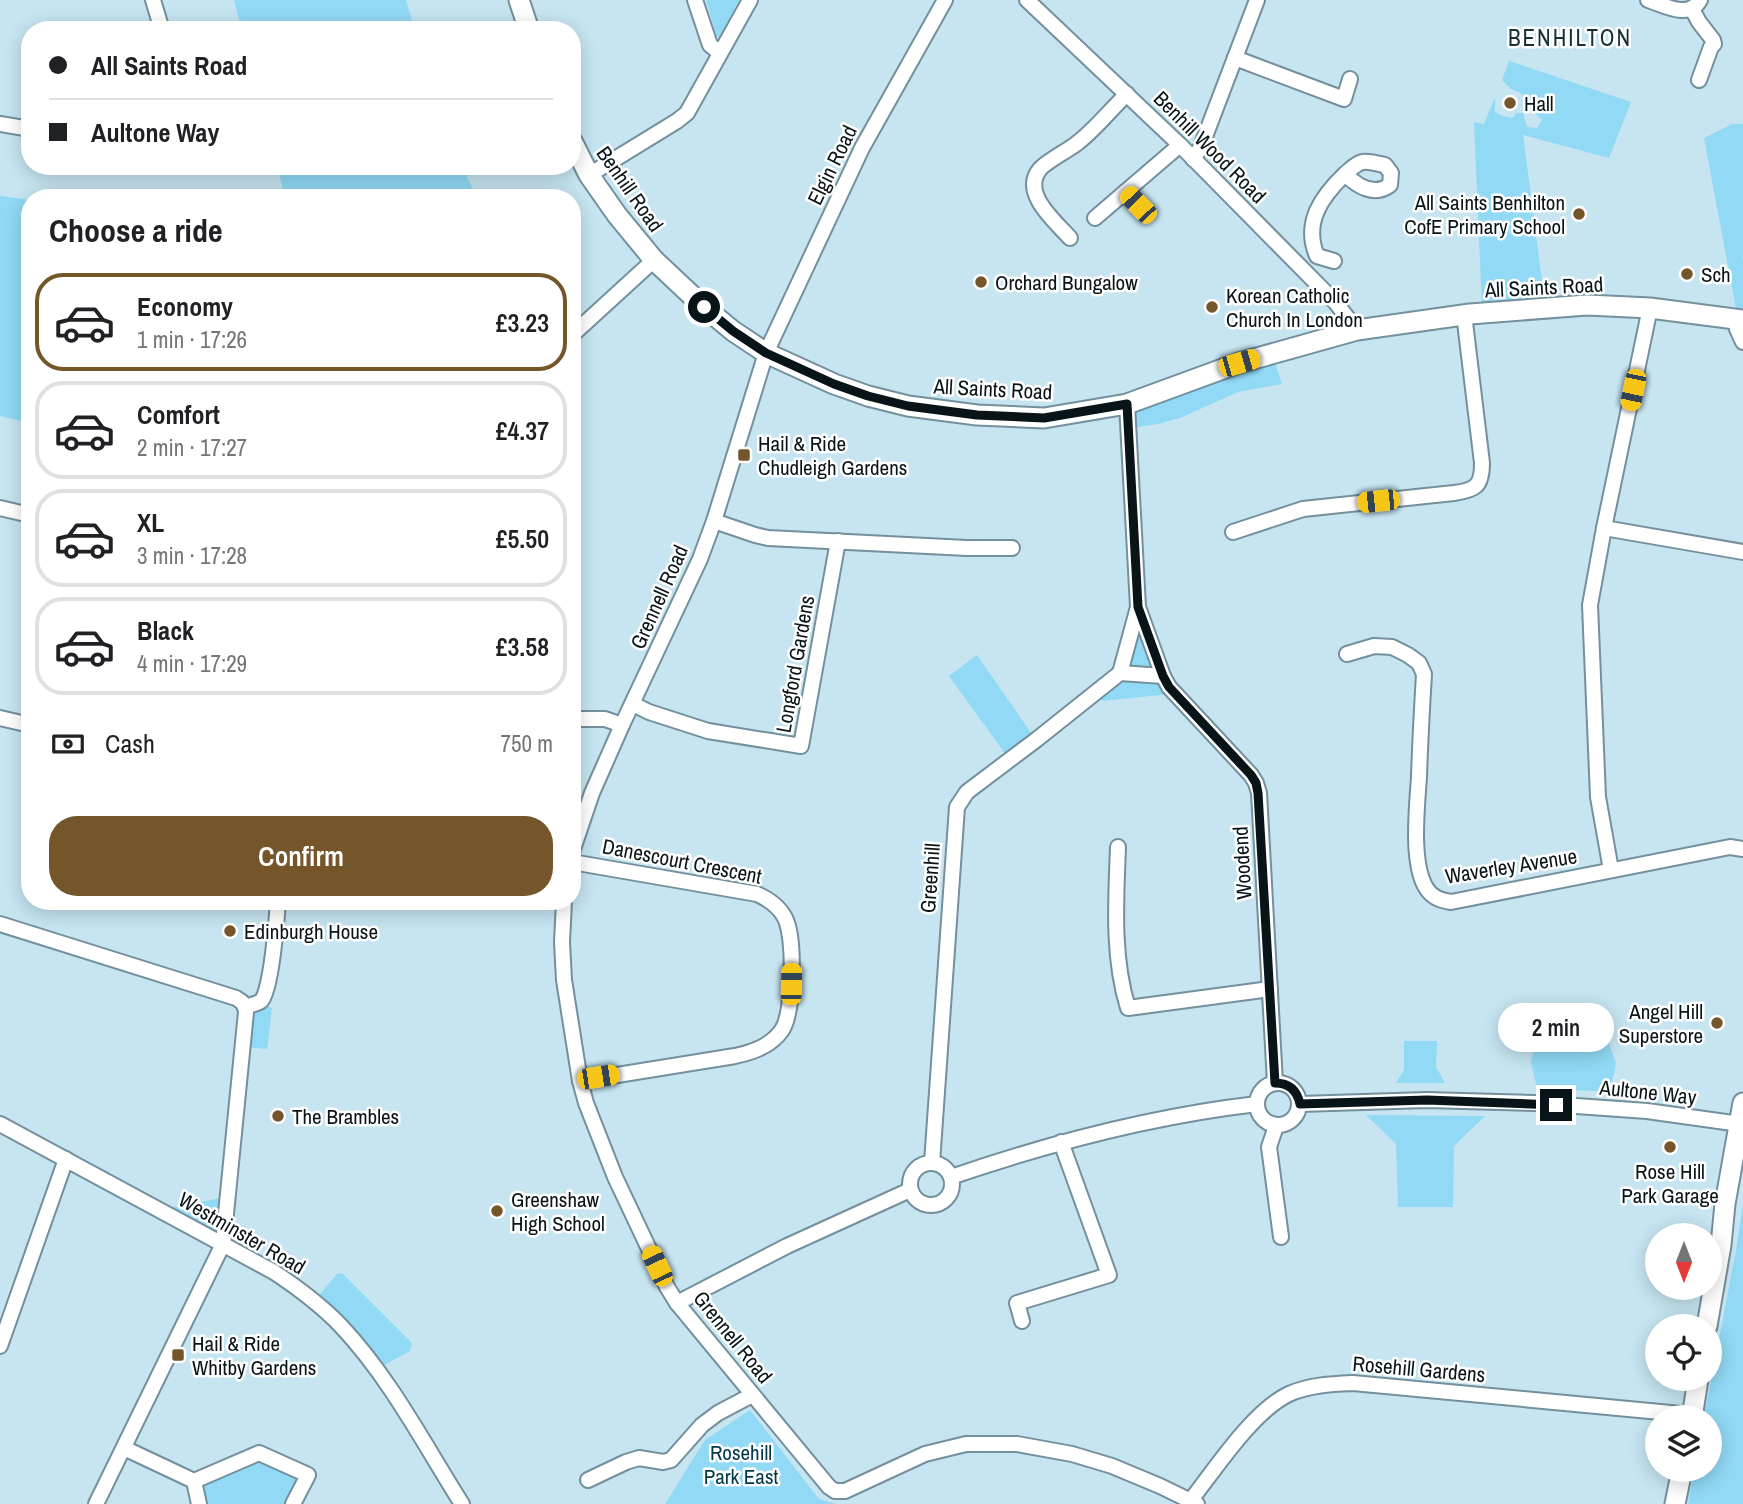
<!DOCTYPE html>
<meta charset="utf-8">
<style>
:root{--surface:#fff;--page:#f2f2f2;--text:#202124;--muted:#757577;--line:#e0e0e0;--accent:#75562b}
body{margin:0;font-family:"Archivo Narrow",sans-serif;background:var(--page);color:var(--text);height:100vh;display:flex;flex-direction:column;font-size:26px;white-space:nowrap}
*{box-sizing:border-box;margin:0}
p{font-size:23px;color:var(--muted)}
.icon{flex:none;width:38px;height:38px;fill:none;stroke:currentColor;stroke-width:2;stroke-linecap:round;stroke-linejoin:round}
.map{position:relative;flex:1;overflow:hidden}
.sheet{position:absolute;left:21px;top:189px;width:560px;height:721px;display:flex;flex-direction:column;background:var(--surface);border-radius:28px;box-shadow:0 4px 18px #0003}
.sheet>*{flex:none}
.guide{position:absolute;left:21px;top:21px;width:560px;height:154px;border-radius:28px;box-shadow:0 4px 18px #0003;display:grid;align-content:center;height:154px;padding:0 28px;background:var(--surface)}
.needle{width:46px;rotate:180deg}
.tools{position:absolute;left:1645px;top:1223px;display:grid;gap:14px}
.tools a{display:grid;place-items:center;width:77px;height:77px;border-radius:50%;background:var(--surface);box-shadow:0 4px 18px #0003;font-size:35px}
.end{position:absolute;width:32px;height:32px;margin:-16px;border:9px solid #091418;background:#fff;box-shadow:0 0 0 4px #fff}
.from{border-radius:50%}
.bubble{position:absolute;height:49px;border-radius:24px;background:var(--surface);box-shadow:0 4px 18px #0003;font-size:23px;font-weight:600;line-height:49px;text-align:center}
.car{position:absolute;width:21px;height:42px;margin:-21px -10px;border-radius:9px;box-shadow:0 0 5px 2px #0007;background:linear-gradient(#f5c518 24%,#345 0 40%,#f5c518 0 76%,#345 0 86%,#f5c518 0)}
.guide b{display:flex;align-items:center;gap:24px;height:66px;font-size:26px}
.guide b+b{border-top:2px solid var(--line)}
.guide i{width:18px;height:18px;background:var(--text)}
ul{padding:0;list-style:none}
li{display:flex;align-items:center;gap:21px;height:98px;margin:0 14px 10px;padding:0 14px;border:4px solid var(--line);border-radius:28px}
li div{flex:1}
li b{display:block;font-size:26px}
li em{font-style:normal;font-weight:600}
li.selected{border-color:var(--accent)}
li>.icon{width:63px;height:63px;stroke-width:1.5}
h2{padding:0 28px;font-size:32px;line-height:84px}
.pay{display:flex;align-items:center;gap:18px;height:77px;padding:0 28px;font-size:26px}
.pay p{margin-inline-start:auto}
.action{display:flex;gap:14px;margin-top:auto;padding:14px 28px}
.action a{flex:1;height:80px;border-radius:28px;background:var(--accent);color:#fff;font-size:28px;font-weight:600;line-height:80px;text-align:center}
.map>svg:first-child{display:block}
.green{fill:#91d9f5}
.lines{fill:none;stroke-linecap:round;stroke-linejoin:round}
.street-casing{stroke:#73909c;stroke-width:18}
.secondary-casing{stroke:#73909c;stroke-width:23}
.street{stroke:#fff;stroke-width:14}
.secondary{stroke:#fff;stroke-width:19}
.route{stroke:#091418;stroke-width:9}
.poi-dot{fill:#75562b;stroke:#fff;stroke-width:2.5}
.labels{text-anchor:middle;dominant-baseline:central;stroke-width:5;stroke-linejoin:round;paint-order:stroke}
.poi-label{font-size:21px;fill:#091418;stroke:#fff;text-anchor:start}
.street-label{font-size:21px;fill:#091418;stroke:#fff}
.park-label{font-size:21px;fill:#013848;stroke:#fff}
.neighbourhood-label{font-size:23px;letter-spacing:2px;fill:#16303a;stroke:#fff}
</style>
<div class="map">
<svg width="1743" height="1504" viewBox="0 0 1743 1504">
<rect width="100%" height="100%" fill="#c6e5f1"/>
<!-- green -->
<g class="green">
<path d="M234 0H406L415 30H242Z"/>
<path d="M706 0H739L720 37H717Z"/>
<path d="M1509 61 1631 102 1609 158 1523 135 1545 304 1482 308 1474 122 1484 124 1495 97V112L1502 116 1513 118 1516 113H1523L1527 127 1537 128 1542 120 1527 105 1521 93 1511 89 1502 80Z"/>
<path d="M1732 124H1743V256L1742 258 1743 259V310L1736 309 1704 138Z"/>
<path d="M277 166H462L477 198H285Z"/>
<path d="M0 196 30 200V423L0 416Z"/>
<path d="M1273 357 1282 384 1238 392 1180 418 1158 424 1131 428 1130 405Z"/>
<path d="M1139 616 1170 694 1103 701 1095 697 1121 676Z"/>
<path d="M977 655 1036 740 1009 759 949 676Z"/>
<path d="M263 1004 272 1008 267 1049 245 1047 249 1008Z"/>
<path d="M1573 1024 1590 1026 1608 1041 1616 1064 1610 1092 1537 1088 1531 1062 1534 1049 1543 1033 1556 1025Z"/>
<path d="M1404 1041H1437L1436 1067 1445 1083H1396L1404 1070Z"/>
<path d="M1366 1115 1485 1116 1454 1146 1453 1207H1398L1396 1144Z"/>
<path d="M226 1197 221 1240 164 1209Z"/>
<path d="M1743 1203V1504H1688L1694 1470H1710V1418L1704 1417 1736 1251Z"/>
<path d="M342 1273 412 1343 410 1351 379 1368 315 1300 337 1274Z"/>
<path d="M750 1410 819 1499 836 1504H665L705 1440Z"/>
<path d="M259 1453 308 1475 293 1504H199L194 1481Z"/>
</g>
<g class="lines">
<defs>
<g id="street">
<path d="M153 0 162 30"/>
<path d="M695 0 710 45 720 53"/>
<path d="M1027 0 1180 145 1336 303 1357 330"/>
<path d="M1648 0C1664 5 1689 20 1700 0"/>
<path d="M1692 9 1699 22 1713 40 1714 44 1711 47 1699 80"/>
<path d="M1235 58 1344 99 1350 79"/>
<path d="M0 124 30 129"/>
<path d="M1193 159 1201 147 1257 0"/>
<path d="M589 175 677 121 687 113 750 0"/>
<path d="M1125 192 1138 205"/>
<path d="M1095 218 1180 145"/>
<path d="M1070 238C1056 222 1020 193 1040 169 1047 161 1067 151 1076 144 1095 130 1110 110 1127 94"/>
<path d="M1334 261 1317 256C1303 223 1321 197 1345 174 1350 170 1356 163 1363 162 1369 161 1378 164 1385 165L1391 173 1390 185C1374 197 1357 186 1345 174"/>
<path d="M1738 320 1737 329 1743 342"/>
<path d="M572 335 654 260"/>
<path d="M1127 404 1138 607 1163 676 1169 687 1251 775 1256 783 1259 793 1275 1083"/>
<path d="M0 508 30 515"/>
<path d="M714 521 755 535 768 538 967 548H1012"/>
<path d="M1604 528 1743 552"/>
<path d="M1233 532 1303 509 1454 493C1476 490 1482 486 1482 463L1464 314"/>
<path d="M1347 654 1374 646 1392 647 1408 655 1419 663 1424 674C1422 708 1420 743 1419 777 1417 807 1411 860 1425 886 1431 897 1439 900 1451 902L1730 847 1743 849"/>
<path d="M1120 673 1138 607"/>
<path d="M1120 673 1163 676"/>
<path d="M633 704 649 712 708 731 801 746 838 541"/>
<path d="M0 718 30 725"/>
<path d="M572 719H605L622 725"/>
<path d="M1118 847C1116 900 1112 957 1128 1008L1270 989"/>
<path d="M572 852 592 793 622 725 700 559 714 521 766 353 862 148 945 0"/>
<path d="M572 862 757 894C768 899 779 906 785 918 795 937 794 1012 782 1030 771 1046 753 1052 735 1056L580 1081"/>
<path d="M1611 870 1598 797 1590 605 1604 528 1650 308"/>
<path d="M564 901 562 942 564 980 580 1081 586 1103 615 1177 667 1287 677 1303 829 1487 835 1491H845L925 1454 966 1444H1017L1072 1454 1112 1466 1160 1486 1197 1504"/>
<path d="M0 924 236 998 242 1002 245 1007"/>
<circle cx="1278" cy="1104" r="21"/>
<path d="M1300 1104 1427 1100 1534 1103 1647 1111 1740 1124"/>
<path d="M0 1124 274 1272C298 1288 321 1305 341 1326 390 1378 424 1444 462 1504"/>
<path d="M1276 1126 1269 1147 1281 1237"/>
<circle cx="931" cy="1184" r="21"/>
<path d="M932 1163 957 807 967 792 1036 740 1120 673"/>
<path d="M951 1177C1050 1143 1153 1116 1257 1104"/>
<path d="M677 1303 787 1246 910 1190"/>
<path d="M1022 1321 1017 1303 1109 1275 1061 1142"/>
<path d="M0 1346 66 1159"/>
<path d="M124 1448 194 1481 259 1453 308 1475 293 1504"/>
<path d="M588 1480 626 1462 639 1458 663 1462 671 1460 702 1425 718 1413 752 1395"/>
<path d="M194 1481 199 1504"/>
<path d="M1191 1500C1216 1468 1253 1411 1289 1394 1309 1385 1332 1384 1353 1383L1692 1415"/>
<path d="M96 1504 223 1244 246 1012 245 1007C250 1005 257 1004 261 1001 271 993 277 918 278 901"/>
</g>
<g id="secondary">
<path d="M519 0 529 30"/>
<path d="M572 141 589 175 617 215 654 260 704 307 733 331 766 353 834 384 868 396 908 406 977 415 1044 418 1127 404 1239 363 1357 330 1470 314 1587 305 1650 308 1743 320"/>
<path d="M1707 1326 1721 1245 1725 1204 1743 1103"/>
<path d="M1692 1418 1698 1379"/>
<path d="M1675 1504 1682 1470"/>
</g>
</defs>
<!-- street casing -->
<use href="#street" class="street-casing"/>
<!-- secondary casing -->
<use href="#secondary" class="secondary-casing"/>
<!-- street -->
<use href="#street" class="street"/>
<!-- secondary -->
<use href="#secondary" class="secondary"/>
</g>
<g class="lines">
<!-- route -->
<path class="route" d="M704 307 733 331 766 353 834 384 868 396 908 406 977 415 1044 418 1127 404 1138 607 1163 676 1169 687 1251 775 1256 783 1258 793 1275 1083C1289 1083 1297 1090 1300 1104L1427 1100 1556 1105"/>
</g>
<!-- markers -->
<g class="poi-dot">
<circle cx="1510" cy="103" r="7"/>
<circle cx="1579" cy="214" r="7"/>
<circle cx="1687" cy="274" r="7"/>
<circle cx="981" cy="282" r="7"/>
<circle cx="1212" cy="307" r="7"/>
<rect x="737" y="448" width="14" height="14" rx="3.5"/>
<circle cx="230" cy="931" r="7"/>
<circle cx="1717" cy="1023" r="7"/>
<circle cx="278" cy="1116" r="7"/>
<circle cx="1670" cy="1147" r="7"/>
<circle cx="497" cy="1211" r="7"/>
<rect x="171" y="1348" width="14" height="14" rx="3.5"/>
</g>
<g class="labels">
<!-- poi labels -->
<g class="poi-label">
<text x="1524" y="103">Hall</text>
<text x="1565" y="202" text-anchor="end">All Saints Benhilton<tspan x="1565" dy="24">CofE Primary School</tspan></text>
<text x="1701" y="274">Sch</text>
<text x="995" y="282">Orchard Bungalow</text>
<text x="1226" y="295">Korean Catholic<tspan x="1226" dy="24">Church In London</tspan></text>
<text x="758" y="443">Hail &amp; Ride<tspan x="758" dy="24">Chudleigh Gardens</tspan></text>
<text x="244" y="931">Edinburgh House</text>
<text x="1703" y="1011" text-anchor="end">Angel Hill<tspan x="1703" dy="24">Superstore</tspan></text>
<text x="292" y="1116">The Brambles</text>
<text x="1670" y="1171" text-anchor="middle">Rose Hill<tspan x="1670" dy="24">Park Garage</tspan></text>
<text x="511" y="1199">Greenshaw<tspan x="511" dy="24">High School</tspan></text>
<text x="192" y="1343">Hail &amp; Ride<tspan x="192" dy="24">Whitby Gardens</tspan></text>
</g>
<!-- street labels -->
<g class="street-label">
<text transform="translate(1210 147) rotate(45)">Benhill Wood Road</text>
<text transform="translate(832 165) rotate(-64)">Elgin Road</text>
<text transform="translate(630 189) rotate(55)">Benhill Road</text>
<text transform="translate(1544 287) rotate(-3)">All Saints Road</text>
<text transform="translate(993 389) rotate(3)">All Saints Road</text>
<text transform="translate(659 597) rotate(-66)">Grennell Road</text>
<text transform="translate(795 664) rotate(-80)">Longford Gardens</text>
<text transform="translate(682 861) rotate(11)">Danescourt Crescent</text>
<text transform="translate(1242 863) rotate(-93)">Woodend</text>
<text transform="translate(1511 866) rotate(-9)">Waverley Avenue</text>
<text transform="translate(930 878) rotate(-86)">Greenhill</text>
<text transform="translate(1648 1092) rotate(6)">Aultone Way</text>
<text transform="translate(242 1233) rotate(30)">Westminster Road</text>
<text transform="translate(733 1337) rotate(51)">Grennell Road</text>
<text transform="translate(1419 1369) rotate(5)">Rosehill Gardens</text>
</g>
<!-- park labels -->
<g class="park-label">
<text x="741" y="1452">Rosehill<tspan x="741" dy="24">Park East</tspan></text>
</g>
<!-- neighbourhood labels -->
<g class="neighbourhood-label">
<text x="1570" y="37">BENHILTON</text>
</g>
</g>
</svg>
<div class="tools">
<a><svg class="needle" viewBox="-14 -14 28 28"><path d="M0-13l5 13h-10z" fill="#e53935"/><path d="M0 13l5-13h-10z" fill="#757577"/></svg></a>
<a><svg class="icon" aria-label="locate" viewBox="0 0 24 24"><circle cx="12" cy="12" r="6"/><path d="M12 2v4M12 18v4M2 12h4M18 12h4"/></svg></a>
<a><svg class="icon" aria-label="layers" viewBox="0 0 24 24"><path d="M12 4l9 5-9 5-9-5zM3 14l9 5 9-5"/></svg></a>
</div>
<i class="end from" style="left:704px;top:307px"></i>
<i class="end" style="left:1556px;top:1105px"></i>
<div class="bubble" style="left:1498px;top:1003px;width:116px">2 min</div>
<i class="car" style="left:1138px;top:205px;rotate:316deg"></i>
<i class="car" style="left:1239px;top:363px;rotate:74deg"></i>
<i class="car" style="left:1633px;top:390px;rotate:192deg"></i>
<i class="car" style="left:1378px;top:501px;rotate:264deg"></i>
<i class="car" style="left:791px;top:984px;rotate:1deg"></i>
<i class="car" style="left:598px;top:1077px;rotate:81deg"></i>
<i class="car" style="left:657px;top:1266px;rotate:335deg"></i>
<div class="guide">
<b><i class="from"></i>All Saints Road</b>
<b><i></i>Aultone Way</b>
</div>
<section class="sheet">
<h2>Choose a ride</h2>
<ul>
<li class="selected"><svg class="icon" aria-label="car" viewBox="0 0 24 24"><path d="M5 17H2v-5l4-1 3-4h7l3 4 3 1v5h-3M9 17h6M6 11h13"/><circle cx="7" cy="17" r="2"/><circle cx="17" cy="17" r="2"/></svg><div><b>Economy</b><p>1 min · 17:26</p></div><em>£3.23</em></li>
<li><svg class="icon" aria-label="car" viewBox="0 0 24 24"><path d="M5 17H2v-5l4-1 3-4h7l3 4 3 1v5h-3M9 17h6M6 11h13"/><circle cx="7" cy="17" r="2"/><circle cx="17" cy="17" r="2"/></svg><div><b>Comfort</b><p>2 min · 17:27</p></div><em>£4.37</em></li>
<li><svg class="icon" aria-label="car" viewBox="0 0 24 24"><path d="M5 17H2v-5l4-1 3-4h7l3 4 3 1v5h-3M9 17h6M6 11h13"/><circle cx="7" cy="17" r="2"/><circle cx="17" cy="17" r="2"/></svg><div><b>XL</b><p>3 min · 17:28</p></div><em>£5.50</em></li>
<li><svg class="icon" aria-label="car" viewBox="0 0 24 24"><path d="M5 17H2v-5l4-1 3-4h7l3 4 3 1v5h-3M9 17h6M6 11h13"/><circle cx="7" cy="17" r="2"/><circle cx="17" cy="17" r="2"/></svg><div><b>Black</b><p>4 min · 17:29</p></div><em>£3.58</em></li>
</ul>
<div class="pay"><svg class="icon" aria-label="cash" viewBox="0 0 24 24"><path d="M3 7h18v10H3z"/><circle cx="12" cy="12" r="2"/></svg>Cash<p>750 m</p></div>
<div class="action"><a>Confirm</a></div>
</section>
</div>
